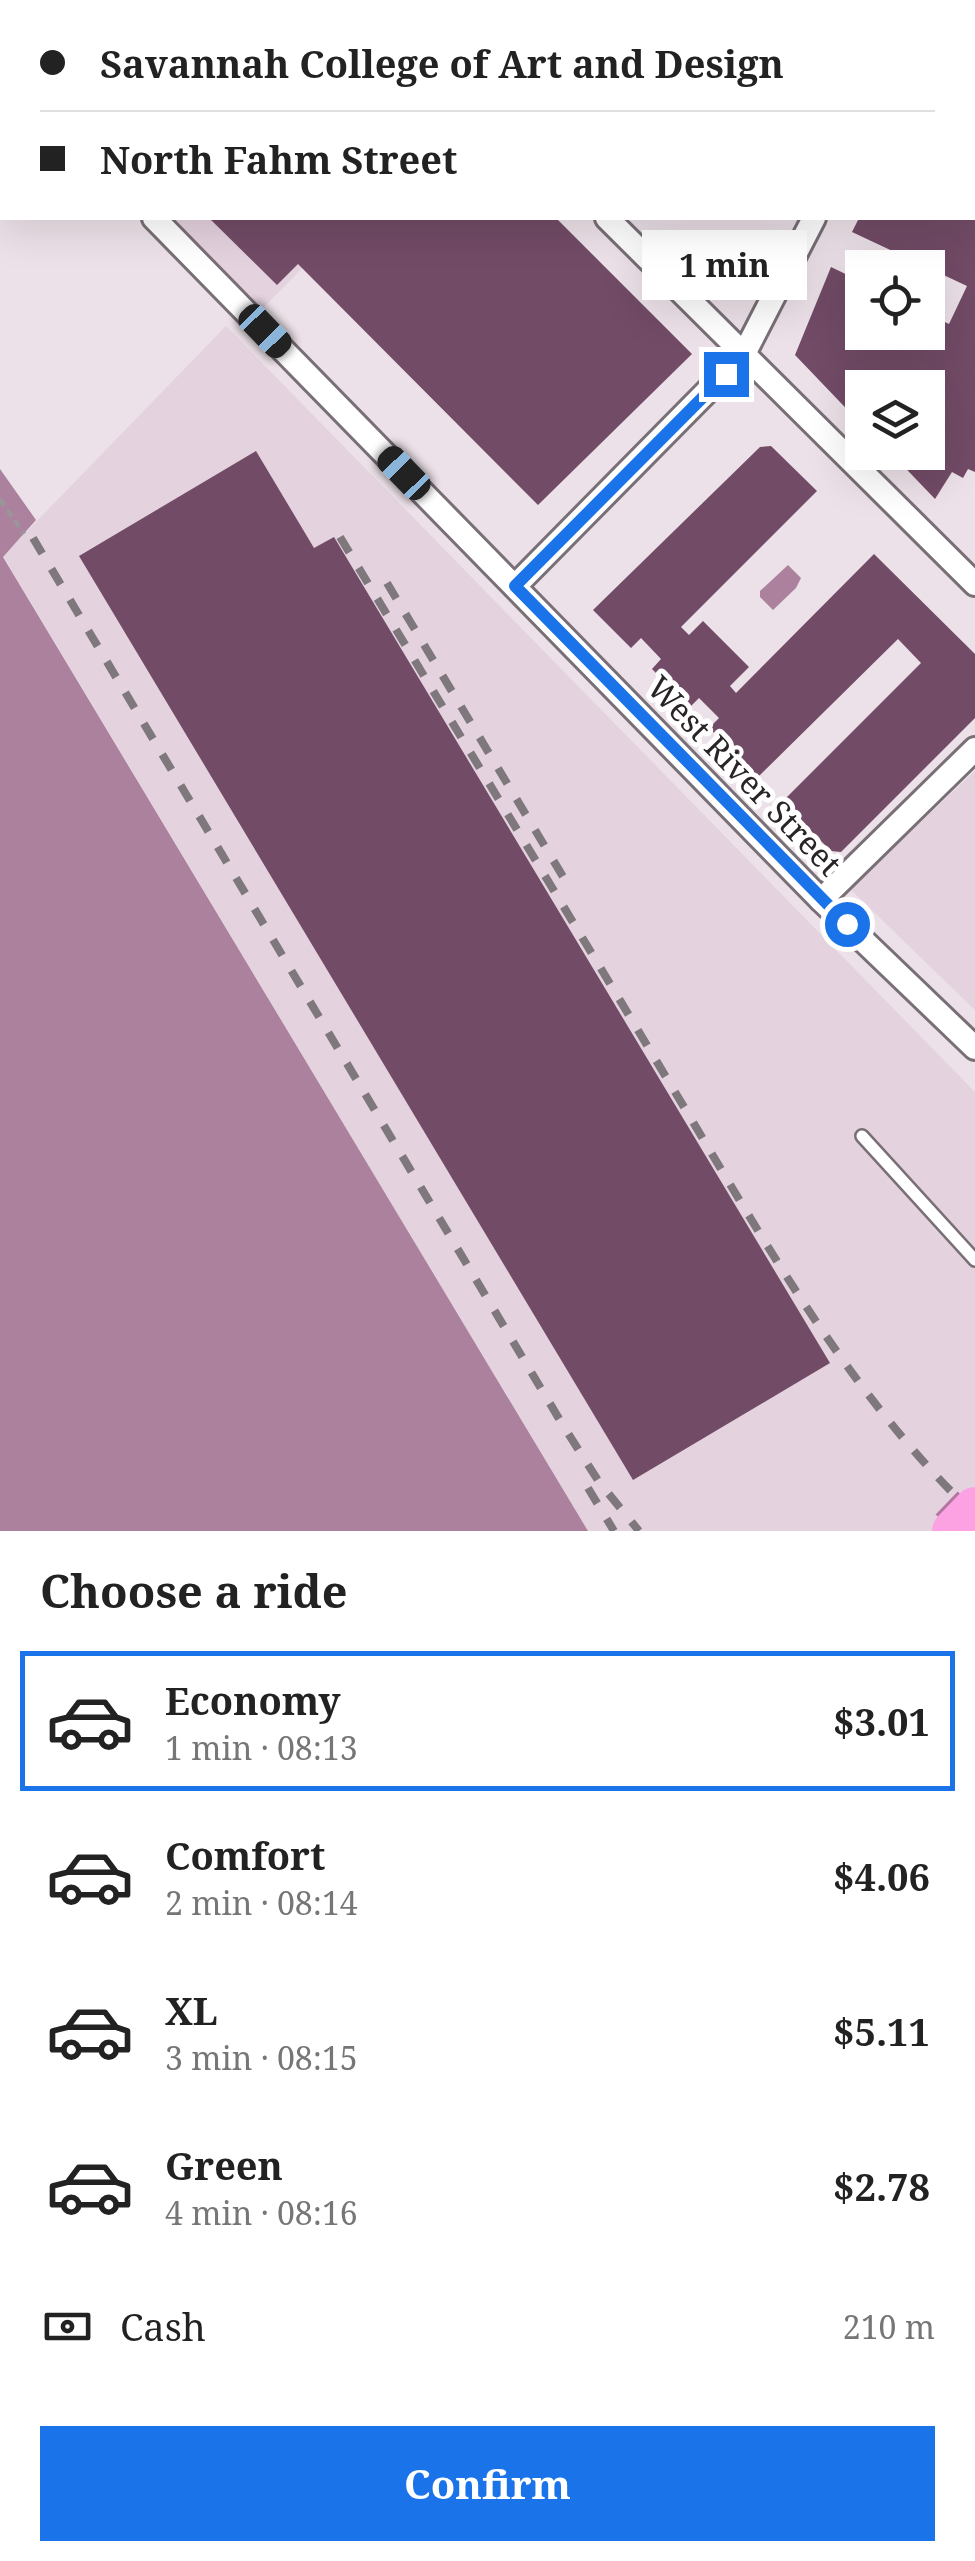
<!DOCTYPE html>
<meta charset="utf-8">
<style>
:root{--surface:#fff;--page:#f2f2f2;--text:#222;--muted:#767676;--line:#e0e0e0;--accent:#1a73e8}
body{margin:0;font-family:"Noto Serif",serif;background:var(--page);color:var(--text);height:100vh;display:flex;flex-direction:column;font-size:38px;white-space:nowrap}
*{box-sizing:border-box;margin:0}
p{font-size:32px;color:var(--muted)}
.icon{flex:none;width:55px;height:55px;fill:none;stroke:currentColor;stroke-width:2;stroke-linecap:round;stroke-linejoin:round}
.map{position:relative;height:1531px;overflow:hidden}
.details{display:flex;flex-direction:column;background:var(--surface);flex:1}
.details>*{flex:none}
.guide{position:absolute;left:0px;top:0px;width:975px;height:220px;box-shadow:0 10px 40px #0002;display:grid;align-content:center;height:220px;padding:0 40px;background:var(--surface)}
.controls{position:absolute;left:845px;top:250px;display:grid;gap:20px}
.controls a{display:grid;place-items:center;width:100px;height:100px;border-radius:0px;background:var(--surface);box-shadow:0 10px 40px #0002;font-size:50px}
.end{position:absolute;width:45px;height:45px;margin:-22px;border:12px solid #1a73e8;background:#fff;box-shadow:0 0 0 5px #fff}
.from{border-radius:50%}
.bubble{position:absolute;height:70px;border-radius:0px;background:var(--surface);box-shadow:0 10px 40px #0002;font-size:32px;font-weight:700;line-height:70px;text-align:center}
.car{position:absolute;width:30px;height:60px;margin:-30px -15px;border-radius:12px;box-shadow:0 0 8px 2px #0007;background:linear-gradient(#222 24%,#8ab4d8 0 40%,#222 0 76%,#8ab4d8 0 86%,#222 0)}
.guide b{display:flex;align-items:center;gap:35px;height:95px;font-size:38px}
.guide b+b{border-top:2px solid var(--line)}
.guide i{width:25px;height:25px;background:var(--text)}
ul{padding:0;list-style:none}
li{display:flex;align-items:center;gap:30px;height:140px;margin:0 20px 15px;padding:0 20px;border:5px solid transparent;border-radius:0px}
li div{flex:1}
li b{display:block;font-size:38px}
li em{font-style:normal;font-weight:700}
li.on{border-color:var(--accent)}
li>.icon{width:90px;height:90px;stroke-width:1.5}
h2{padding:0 40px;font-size:45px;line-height:120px}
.pay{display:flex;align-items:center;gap:25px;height:110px;padding:0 40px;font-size:38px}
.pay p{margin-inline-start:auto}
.action{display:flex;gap:20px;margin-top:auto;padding:20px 40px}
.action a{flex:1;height:115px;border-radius:0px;background:var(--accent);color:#fff;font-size:40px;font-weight:700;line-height:115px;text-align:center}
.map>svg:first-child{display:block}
.built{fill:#e4d2de}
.water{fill:#ac819e}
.building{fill:#724b66}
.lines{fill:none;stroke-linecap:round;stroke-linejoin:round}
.service-casing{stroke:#796f76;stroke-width:16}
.minor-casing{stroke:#796f76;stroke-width:28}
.path{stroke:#9c9499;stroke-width:5;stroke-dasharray:8 5;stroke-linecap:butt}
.service{stroke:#fff;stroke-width:11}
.minor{stroke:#fff;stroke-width:22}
.rail{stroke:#7e777c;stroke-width:8;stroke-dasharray:18 18;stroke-linecap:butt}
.motorway-bridge-casing{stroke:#b276a1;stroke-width:48;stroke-linecap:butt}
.motorway-bridge{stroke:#fca2e2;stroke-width:42}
.route{stroke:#1a73e8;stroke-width:12}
.labels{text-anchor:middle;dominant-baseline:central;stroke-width:10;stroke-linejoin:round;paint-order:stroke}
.street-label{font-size:32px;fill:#282427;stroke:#fff}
</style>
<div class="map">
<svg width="975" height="1531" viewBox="0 0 975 1531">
<rect width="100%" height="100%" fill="#ece1e8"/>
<!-- built -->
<g class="built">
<path d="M0 0H354L357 2H2V45Z"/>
<path d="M956 0H975V197L972 2H955Z"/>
<path d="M167 218H352L258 313Z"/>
<path d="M226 326 975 1092V1531H588L3 556Z"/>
<path d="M975 771V1010L850 889Z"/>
</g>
<!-- water -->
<g class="water">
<path d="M0 469 36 520 3 557 588 1531H0Z"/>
<path d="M788 565 801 578 796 588 773 610 760 597V591Z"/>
</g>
<!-- building -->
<g class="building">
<path d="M209 218H556L692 354 538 505 298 264 277 285Z"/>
<path d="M859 218H975V472L968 469 963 478 952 472 935 499 890 452H928V388H862V425L795 355 831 267 862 282V332H928V314L949 324 967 286 852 232Z"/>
<path d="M771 446 817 491 681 627 689 635 703 621 749 667 730 686 736 693 874 554 975 654V718L841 852 831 851 782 802 921 663 898 639 758 777 709 728 719 718 699 698 690 707 652 669 661 659 641 638 631 648 593 610 760 447Z"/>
<path d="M256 451 314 548 334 537 830 1363 633 1480 79 556Z"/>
</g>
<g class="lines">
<defs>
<g id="service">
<path d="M93 2 95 0"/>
<path d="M193 2 195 0"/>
<path d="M972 181 975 182"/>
<path d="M862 1136 975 1260"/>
</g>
<g id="minor">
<path d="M389 0 392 2"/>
<path d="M923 2 925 0"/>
<path d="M0 61 2 63"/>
<path d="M154 218 821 900 975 1048"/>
<path d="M607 218 975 584"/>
<path d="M515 586 744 354 814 218"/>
<path d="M821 900 975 749"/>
</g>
</defs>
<!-- service casing -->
<use href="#service" class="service-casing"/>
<!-- minor casing -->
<use href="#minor" class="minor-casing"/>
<!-- path -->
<path class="path" d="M0 499 24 534"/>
<!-- service -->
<use href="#service" class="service"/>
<!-- minor -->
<use href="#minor" class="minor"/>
<!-- rail -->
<g class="rail">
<path d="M340 537C450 719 560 900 669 1082 760 1233 846 1392 975 1515"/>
<path d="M33 538 564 1427 599 1482 639 1531"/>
<path d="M387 583 571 890"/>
<path d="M588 1488 614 1531"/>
</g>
<defs>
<path id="motorway-bridge" d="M953 1531 975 1508"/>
</defs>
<!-- motorway-bridge casing -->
<use href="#motorway-bridge" class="motorway-bridge-casing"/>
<!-- motorway-bridge -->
<use href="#motorway-bridge" class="motorway-bridge"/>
</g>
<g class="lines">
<!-- route -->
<path class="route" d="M726 374 515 586 847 924"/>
</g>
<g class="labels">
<!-- street labels -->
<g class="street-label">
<text transform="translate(745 775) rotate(46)">West River Street</text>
</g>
</g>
</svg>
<div class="controls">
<a><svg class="icon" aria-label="locate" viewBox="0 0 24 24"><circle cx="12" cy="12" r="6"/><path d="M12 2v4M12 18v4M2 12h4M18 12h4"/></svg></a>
<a><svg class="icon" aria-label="layers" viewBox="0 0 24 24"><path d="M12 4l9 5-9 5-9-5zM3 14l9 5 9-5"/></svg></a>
</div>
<i class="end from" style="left:847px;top:924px"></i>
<i class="end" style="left:726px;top:374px"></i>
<div class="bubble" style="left:642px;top:230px;width:165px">1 min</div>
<i class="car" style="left:265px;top:331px;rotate:136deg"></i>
<i class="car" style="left:404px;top:473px;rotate:316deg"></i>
<div class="guide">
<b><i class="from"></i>Savannah College of Art and Design</b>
<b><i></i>North Fahm Street</b>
</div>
</div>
<section class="details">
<h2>Choose a ride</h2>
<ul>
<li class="on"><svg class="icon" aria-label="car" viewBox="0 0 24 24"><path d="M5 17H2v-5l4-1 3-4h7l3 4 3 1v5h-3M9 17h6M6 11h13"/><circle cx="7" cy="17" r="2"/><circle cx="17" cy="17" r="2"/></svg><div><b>Economy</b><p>1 min · 08:13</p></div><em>$3.01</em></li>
<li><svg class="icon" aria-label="car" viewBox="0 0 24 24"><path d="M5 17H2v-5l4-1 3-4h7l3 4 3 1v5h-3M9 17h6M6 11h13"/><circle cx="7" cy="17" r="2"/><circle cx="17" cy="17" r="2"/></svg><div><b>Comfort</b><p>2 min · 08:14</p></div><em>$4.06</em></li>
<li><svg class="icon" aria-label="car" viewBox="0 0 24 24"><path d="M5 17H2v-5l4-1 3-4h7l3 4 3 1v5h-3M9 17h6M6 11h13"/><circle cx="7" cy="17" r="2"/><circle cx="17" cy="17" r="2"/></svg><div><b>XL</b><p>3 min · 08:15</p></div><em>$5.11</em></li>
<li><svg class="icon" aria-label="car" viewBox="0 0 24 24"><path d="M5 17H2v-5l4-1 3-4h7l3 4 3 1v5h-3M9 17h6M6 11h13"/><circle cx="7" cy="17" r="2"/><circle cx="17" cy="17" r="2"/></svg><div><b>Green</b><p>4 min · 08:16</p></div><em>$2.78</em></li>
</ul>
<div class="pay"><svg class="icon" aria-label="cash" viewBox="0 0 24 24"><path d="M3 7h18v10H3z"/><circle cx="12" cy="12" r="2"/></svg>Cash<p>210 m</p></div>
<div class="action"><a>Confirm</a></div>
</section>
